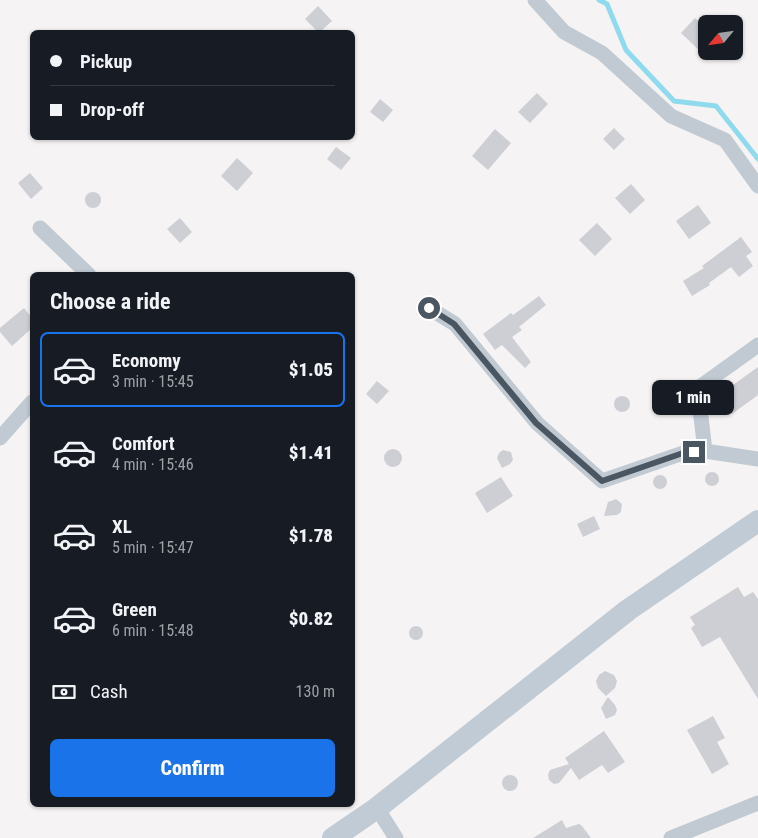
<!DOCTYPE html>
<meta charset="utf-8">
<style>
:root{--surface:#171b24;--page:#242831;--text:#f1f3f6;--muted:#9ea1a6;--line:#363941;--accent:#1a73e8}
body{margin:0;font-family:"Roboto Condensed",sans-serif;background:var(--page);color:var(--text);height:100vh;display:flex;flex-direction:column;font-size:19px;white-space:nowrap}
*{box-sizing:border-box;margin:0}
p{font-size:16px;color:var(--muted)}
.icon{flex:none;width:28px;height:28px;fill:none;stroke:currentColor;stroke-width:2;stroke-linecap:round;stroke-linejoin:round}
.map{position:relative;flex:1;overflow:hidden}
.details{position:absolute;left:30px;top:272px;width:325px;height:535px;display:flex;flex-direction:column;background:var(--surface);border-radius:8px;box-shadow:0 1px 4px #0004}
.details>*{flex:none}
.guide{position:absolute;left:30px;top:30px;width:325px;height:110px;border-radius:8px;box-shadow:0 1px 4px #0004;display:grid;align-content:center;height:110px;padding:0 20px;background:var(--surface)}
.needle{width:32px;rotate:241deg}
.tools{position:absolute;left:698px;top:15px;display:grid;gap:10px}
.tools a{display:grid;place-items:center;width:45px;height:45px;border-radius:8px;background:var(--surface);box-shadow:0 1px 4px #0004;font-size:25px}
.end{position:absolute;width:22px;height:22px;margin:-11px;border:6px solid #4a5661;background:#fff;box-shadow:0 0 0 2px #fff}
.from{border-radius:50%}
.bubble{position:absolute;height:35px;border-radius:8px;background:var(--surface);box-shadow:0 1px 4px #0004;font-size:16px;font-weight:800;line-height:35px;text-align:center}
.guide b{display:flex;align-items:center;gap:18px;height:48px;font-size:19px}
.guide b+b{border-top:1px solid var(--line)}
.guide i{width:12px;height:12px;background:var(--text)}
ul{padding:0;list-style:none}
li{display:flex;align-items:center;gap:15px;height:75px;margin:0 10px 8px;padding:0 10px;border:2px solid transparent;border-radius:8px}
li div{flex:1}
li b{display:block;font-size:19px}
li em{font-style:normal;font-weight:800}
li.current{border-color:var(--accent)}
li>.icon{width:45px;height:45px;stroke-width:1.5}
h2{padding:0 20px;font-size:22px;line-height:60px}
.pay{display:flex;align-items:center;gap:12px;height:55px;padding:0 20px;font-size:19px}
.pay p{margin-inline-start:auto}
.action{display:flex;gap:10px;margin-top:auto;padding:10px 20px}
.action a{flex:1;height:58px;border-radius:8px;background:var(--accent);color:#fff;font-size:20px;font-weight:800;line-height:58px;text-align:center}
.map>svg:first-child{display:block}
.lines{fill:none;stroke-linecap:round;stroke-linejoin:round}
.stream{stroke:#90daee;stroke-width:5}
.building{fill:#cdcfd5}
.street{stroke:#c1cad2;stroke-width:15}
.secondary{stroke:#c1cbd6;stroke-width:22}
.route{stroke:#4a5661;stroke-width:6}
</style>
<div class="map">
<svg width="758" height="838" viewBox="0 0 758 838">
<rect width="100%" height="100%" fill="#f5f3f3"/>
<g class="lines">
<!-- stream -->
<path class="stream" d="M599 0 607 4 626 50 674 101 716 106 758 159"/>
</g>
<!-- building -->
<g class="building">
<path d="M318 6 332 21 320 32H318L305 19Z"/>
<path d="M695 18 706 28V42L699 50 681 33Z"/>
<path d="M537 93 548 104 530 123 518 112Z"/>
<path d="M380 99 393 110 383 122 370 112Z"/>
<path d="M614 128 625 139 614 150 603 139Z"/>
<path d="M495 129 511 143 488 170 472 156Z"/>
<path d="M336 147 351 158 341 170 327 159Z"/>
<path d="M237 158 253 173 237 191 221 176Z"/>
<path d="M30 173 43 188 31 199 18 183Z"/>
<path d="M631 184 645 200 630 214 615 198Z"/>
<circle cx="93" cy="200" r="8"/>
<path d="M698 205 711 223 689 239 676 221Z"/>
<path d="M180 218 192 232 180 243 167 229Z"/>
<path d="M597 223 612 239 595 256 579 240Z"/>
<path d="M741 237 752 252 746 256 753 266 739 277 731 267 709 283 710 285 692 296 683 281 704 268 702 266Z"/>
<path d="M539 296 546 305 519 327 522 330 512 337 531 362 525 368 502 345 495 350 483 334 511 313 513 315Z"/>
<path d="M24 308 32 318V328L12 346 0 332V328Z"/>
<path d="M758 367V395L732 414 719 395Z"/>
<path d="M377 381 389 391 377 404 366 394Z"/>
<circle cx="622" cy="404" r="8"/>
<circle cx="393" cy="458" r="9"/>
<path d="M503 450 511 452 513 460 510 464 502 468 497 458 499 453Z"/>
<circle cx="712" cy="479" r="7"/>
<circle cx="660" cy="482" r="7"/>
<path d="M501 477 513 496 487 513 475 493Z"/>
<path d="M616 499 622 504 621 512 617 515 604 516 608 502Z"/>
<path d="M594 516 600 529 583 537 577 524Z"/>
<path d="M738 587 744 597 753 592 758 599V699L720 637 702 647 691 628 695 625 690 617Z"/>
<circle cx="416" cy="633" r="7"/>
<path d="M605 671 614 675 617 681 615 688 606 696 598 688 596 681 599 675Z"/>
<path d="M608 697 615 705 617 710 615 715 606 719 601 708Z"/>
<path d="M713 716 725 738 717 742 729 764 712 774 687 730Z"/>
<path d="M604 731 625 762 608 773 602 765 579 780 571 768 559 783 554 784 549 780 548 775 550 770 569 764 565 758Z"/>
<circle cx="510" cy="783" r="8"/>
<path d="M562 820 566 828 579 824 582 826 591 838H533Z"/>
</g>
<g class="lines">
<!-- street -->
<g class="street">
<path d="M535 0 564 32 602 53 671 116 725 140 758 186"/>
<path d="M40 228 89 275"/>
<path d="M429 308 455 324 537 423 602 481 683 453 705 451 758 459"/>
<path d="M0 438 32 402"/>
<path d="M705 451 701 417 694 391 758 345"/>
<path d="M377 808 396 838"/>
<path d="M671 838 758 803"/>
</g>
<!-- secondary -->
<path class="secondary" d="M333 838 377 808 628 610 758 521"/>
</g>
<g class="lines">
<!-- route -->
<path class="route" d="M429 308 454 324 536 423 602 481 683 453 694 452"/>
</g>
</svg>
<div class="tools">
<a><svg class="needle" viewBox="-14 -14 28 28"><path d="M0-13l5 13h-10z" fill="#e53935"/><path d="M0 13l5-13h-10z" fill="#9ea1a6"/></svg></a>
</div>
<i class="end from" style="left:429px;top:308px"></i>
<i class="end" style="left:694px;top:452px"></i>
<div class="bubble" style="left:652px;top:380px;width:82px">1 min</div>
<div class="guide">
<b><i class="from"></i>Pickup</b>
<b><i></i>Drop-off</b>
</div>
<section class="details">
<h2>Choose a ride</h2>
<ul>
<li class="current"><svg class="icon" aria-label="car" viewBox="0 0 24 24"><path d="M5 17H2v-5l4-1 3-4h7l3 4 3 1v5h-3M9 17h6M6 11h13"/><circle cx="7" cy="17" r="2"/><circle cx="17" cy="17" r="2"/></svg><div><b>Economy</b><p>3 min · 15:45</p></div><em>$1.05</em></li>
<li><svg class="icon" aria-label="car" viewBox="0 0 24 24"><path d="M5 17H2v-5l4-1 3-4h7l3 4 3 1v5h-3M9 17h6M6 11h13"/><circle cx="7" cy="17" r="2"/><circle cx="17" cy="17" r="2"/></svg><div><b>Comfort</b><p>4 min · 15:46</p></div><em>$1.41</em></li>
<li><svg class="icon" aria-label="car" viewBox="0 0 24 24"><path d="M5 17H2v-5l4-1 3-4h7l3 4 3 1v5h-3M9 17h6M6 11h13"/><circle cx="7" cy="17" r="2"/><circle cx="17" cy="17" r="2"/></svg><div><b>XL</b><p>5 min · 15:47</p></div><em>$1.78</em></li>
<li><svg class="icon" aria-label="car" viewBox="0 0 24 24"><path d="M5 17H2v-5l4-1 3-4h7l3 4 3 1v5h-3M9 17h6M6 11h13"/><circle cx="7" cy="17" r="2"/><circle cx="17" cy="17" r="2"/></svg><div><b>Green</b><p>6 min · 15:48</p></div><em>$0.82</em></li>
</ul>
<div class="pay"><svg class="icon" aria-label="cash" viewBox="0 0 24 24"><path d="M3 7h18v10H3z"/><circle cx="12" cy="12" r="2"/></svg>Cash<p>130 m</p></div>
<div class="action"><a>Confirm</a></div>
</section>
</div>
